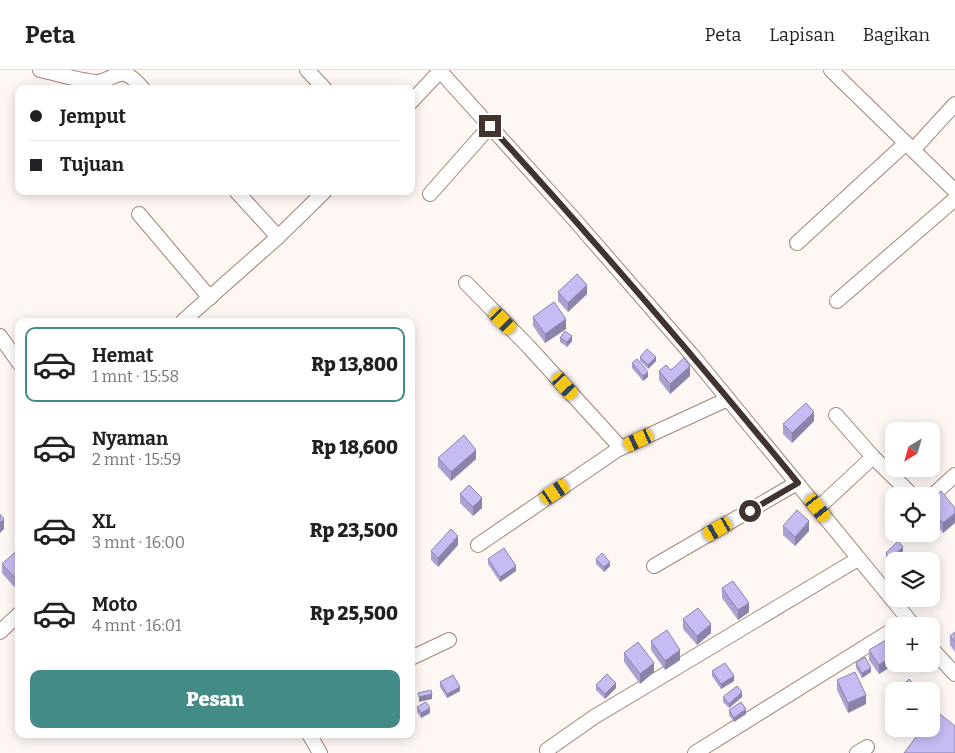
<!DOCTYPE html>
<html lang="id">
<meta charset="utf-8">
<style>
:root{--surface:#fff;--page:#f6f6f6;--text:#202124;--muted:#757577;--line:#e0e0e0;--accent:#438b87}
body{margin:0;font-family:Bitter,serif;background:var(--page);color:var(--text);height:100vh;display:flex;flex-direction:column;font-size:19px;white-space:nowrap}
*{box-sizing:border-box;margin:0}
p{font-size:16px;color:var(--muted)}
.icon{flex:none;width:28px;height:28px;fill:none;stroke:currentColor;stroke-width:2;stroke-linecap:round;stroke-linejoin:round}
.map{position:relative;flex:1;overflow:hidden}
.sheet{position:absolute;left:15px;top:248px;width:400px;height:420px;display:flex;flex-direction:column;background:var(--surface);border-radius:10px;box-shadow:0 2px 12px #0003}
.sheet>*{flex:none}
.guide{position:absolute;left:15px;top:15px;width:400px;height:110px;border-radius:10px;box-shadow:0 2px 12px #0003;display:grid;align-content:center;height:110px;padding:0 15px;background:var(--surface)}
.needle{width:32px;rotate:217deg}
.buttons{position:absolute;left:885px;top:352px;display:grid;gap:10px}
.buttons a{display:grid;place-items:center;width:55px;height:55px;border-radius:10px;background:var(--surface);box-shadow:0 2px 12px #0003;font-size:25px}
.end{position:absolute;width:22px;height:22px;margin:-11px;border:6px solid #41332d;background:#fff;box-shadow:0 0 0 2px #fff}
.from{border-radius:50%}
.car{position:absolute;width:15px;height:30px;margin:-15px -8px;border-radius:6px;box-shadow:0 0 4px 1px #0007;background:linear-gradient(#f5c518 24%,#345 0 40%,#f5c518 0 76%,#345 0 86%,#f5c518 0)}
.guide b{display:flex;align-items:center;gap:18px;height:48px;font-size:19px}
.guide b+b{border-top:1px solid var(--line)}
.guide i{width:12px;height:12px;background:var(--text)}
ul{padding:9px 0 0;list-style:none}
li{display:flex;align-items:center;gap:15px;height:75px;margin:0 10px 8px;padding:0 5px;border:2px solid transparent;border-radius:10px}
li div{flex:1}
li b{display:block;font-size:19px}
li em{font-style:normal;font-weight:800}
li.selected{border-color:var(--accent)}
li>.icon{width:45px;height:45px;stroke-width:1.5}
.primary-button{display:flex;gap:10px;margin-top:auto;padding:10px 15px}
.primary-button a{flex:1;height:58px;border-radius:10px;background:var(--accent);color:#fff;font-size:20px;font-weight:800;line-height:58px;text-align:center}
header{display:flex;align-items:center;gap:30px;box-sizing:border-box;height:70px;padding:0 25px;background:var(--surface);border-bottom:1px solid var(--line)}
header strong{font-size:24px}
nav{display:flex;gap:28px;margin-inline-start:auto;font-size:18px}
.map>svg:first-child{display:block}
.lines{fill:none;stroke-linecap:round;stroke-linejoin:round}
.minor-casing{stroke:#a48376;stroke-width:16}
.minor{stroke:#fff;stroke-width:14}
.wall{fill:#aba1d1}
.shaded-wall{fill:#8b83aa}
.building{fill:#c7bbf3;stroke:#8b83aa}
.route{stroke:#41332d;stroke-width:6}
</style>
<header>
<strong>Peta</strong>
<nav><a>Peta</a><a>Lapisan</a><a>Bagikan</a></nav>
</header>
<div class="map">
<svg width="955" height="683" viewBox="0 0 955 683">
<rect width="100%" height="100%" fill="#fef7f4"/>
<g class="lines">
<defs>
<g id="minor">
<path d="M40 0C58 4 77 10 95 12 105 13 116 2 125 4 132 6 138 13 143 19"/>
<path d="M307 0 325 19"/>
<path d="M831 0 955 121"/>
<path d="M440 1 573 148 692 285 914 556"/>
<path d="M411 32 441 0"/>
<path d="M913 80 955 34"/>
<path d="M236 121 278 167"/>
<path d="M430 124 490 56"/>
<path d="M139 144 210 228"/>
<path d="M797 173 906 73"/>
<path d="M466 213 528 276 621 378"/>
<path d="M837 231 955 129"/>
<path d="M183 251 278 167 325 121"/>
<path d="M0 266 19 293"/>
<path d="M836 345 873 387 913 426"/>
<path d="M931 427 955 405"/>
<path d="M818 438 873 387"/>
<path d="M478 475 617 380 728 329"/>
<path d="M654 496 797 413"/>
<path d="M0 562 19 544"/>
<path d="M931 578 955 604"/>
<path d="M411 588 449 570"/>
<path d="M309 664 320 683"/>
<path d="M547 680 594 647 858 489"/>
<path d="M695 683 894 559"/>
<path d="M857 683 867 677"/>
</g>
</defs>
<!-- minor casing -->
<use href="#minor" class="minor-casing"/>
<!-- minor -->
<use href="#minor" class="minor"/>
</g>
<!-- wall -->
<g class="wall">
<path d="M558 222 587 224 568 242 558 231Z"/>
<path d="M533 247 566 259 545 273 533 256Z"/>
<path d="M560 268 572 271 567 277 560 272Z"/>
<path d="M640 287 656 291 648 299 640 291Z"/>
<path d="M632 293 648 307 643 311 632 298Z"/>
<path d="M659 301 690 306 670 324 659 310Z"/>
<path d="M814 351 792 373 783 364V354Z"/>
<path d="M438 388 476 389 451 411 438 397Z"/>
<path d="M460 424 482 438 473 446 460 433Z"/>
<path d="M931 430 955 438 943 463 931 448Z"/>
<path d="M783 456 809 461 795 476 783 465Z"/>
<path d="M458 475 438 497 431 490V481Z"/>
<path d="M19 479 17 520 2 503V494Z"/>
<path d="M903 481 891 493 886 488V483Z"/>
<path d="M488 489 516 501 500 512 488 494Z"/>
<path d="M596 489 610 496 604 502 596 494Z"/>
<path d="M722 518 749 542 738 550 722 528Z"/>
<path d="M683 549 711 563 697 575 683 559Z"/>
<path d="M955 562V582L950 575V566Z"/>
<path d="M651 571 680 590 665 600 651 580Z"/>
<path d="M869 580 894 594H895L879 604 869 590Z"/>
<path d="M624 583 654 602 640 614 624 592Z"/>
<path d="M856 593 871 602 862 608 856 598Z"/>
<path d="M909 594H924L913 600Z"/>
<path d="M712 601 734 611 721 619 712 606Z"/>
<path d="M837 610 866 634 848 643 837 620Z"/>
<path d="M440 612 460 621 447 628 440 617Z"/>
<path d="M596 615 616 618 605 629 596 620Z"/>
<path d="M894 623V642L889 637V628Z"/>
<path d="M723 627H742L729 638 723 632Z"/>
<path d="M417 637 430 643 421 648 417 642Z"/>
<path d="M729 640 746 644 734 652 729 645Z"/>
</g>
<!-- shaded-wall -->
<g class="shaded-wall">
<path d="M587 215V224L568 242V233Z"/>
<path d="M566 249V259L545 273V264Z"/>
<path d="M572 266V271L567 277V272Z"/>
<path d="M656 287V291L648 299V295Z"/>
<path d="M690 296V306L670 324V314Z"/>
<path d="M648 302V307L643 311V306Z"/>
<path d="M814 342V351L792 373V363Z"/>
<path d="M476 380V389L451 411V402Z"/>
<path d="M482 428V438L473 446V437Z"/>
<path d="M955 443V453L943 463V453Z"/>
<path d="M4 449V459L0 463V453Z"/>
<path d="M809 451V461L795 476V467Z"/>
<path d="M458 466V475L438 497V488Z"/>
<path d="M903 477V481L891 493V488Z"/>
<path d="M610 492V496L604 502V497Z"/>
<path d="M516 496V501L500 512V507Z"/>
<path d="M19 509V518L17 520V510Z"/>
<path d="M749 533V542L738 550V540Z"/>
<path d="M711 554V563L697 575V566Z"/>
<path d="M680 580V590L665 600V591Z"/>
<path d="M894 585V594H895L879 604V595Z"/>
<path d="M654 593V602L640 614V604Z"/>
<path d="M915 594H924L913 600V595Z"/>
<path d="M871 598V602L862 608V603Z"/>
<path d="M734 606V611L721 619V614Z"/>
<path d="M616 613V618L605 629V624Z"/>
<path d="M460 617V621L447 628V624Z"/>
<path d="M742 622V627L729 638V634Z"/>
<path d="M432 624V629L419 632V627Z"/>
<path d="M866 625V634L848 643V633Z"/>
<path d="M430 638V643L421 648V643Z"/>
<path d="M746 639V644L734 652V648Z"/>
</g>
<!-- building -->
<g class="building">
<path d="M577 204 587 215 568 233 558 222Z"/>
<path d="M554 232 566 249 545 264 533 247Z"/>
<path d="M565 261 572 266 567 272 560 268Z"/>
<path d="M647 279 656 287 648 295 640 287Z"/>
<path d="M684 288 690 296 670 314 659 301 666 295 671 300Z"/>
<path d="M637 289 648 302 643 306 632 293Z"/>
<path d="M806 333 814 342 792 363 783 354Z"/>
<path d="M464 365 476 380 451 402 438 388Z"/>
<path d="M469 415 482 428 473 437 460 424Z"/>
<path d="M941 421 955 438V443L943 453 931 439V430Z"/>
<path d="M797 440 809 451 795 467 783 456Z"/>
<path d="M0 444 4 449 0 453Z"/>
<path d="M451 459 458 466 438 488 431 481Z"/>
<path d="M898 471 903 477 891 488 886 483Z"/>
<path d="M504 478 516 496 500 507 488 489Z"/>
<path d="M19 479V509L17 510 2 494Z"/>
<path d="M602 483 610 492 604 497 596 489Z"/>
<path d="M904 488 907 491H901Z"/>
<path d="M733 511 749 533 738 540 722 518Z"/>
<path d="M698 538 711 554 697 566 683 549Z"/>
<path d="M667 560 680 580 665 591 651 571Z"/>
<path d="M955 562V572L950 566Z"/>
<path d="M891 567 894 572V585L879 595 869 580Z"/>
<path d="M638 572 654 593 640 604 624 583Z"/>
<path d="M865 587 871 598 862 603 856 593Z"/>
<path d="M725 593 734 606 721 614 712 601Z"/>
<path d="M855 602 866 625 848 633 837 610Z"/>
<path d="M607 604 616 613 605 624 596 615Z"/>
<path d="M453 605 460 617 447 624 440 612Z"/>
<path d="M909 609 920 621H896Z"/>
<path d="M737 616 742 622 729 634 723 627Z"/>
<path d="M431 620 432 624 419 627 418 623Z"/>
<path d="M894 623V633L889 628Z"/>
<path d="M426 632 430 638 421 643 417 637Z"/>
<path d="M741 632 746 639 734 648 729 640Z"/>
<path d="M936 641 955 656V683H904L922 659H931V647Z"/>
</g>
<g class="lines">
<!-- route -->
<path class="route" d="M490 56C596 172 698 291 798 413L750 441"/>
</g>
</svg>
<div class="buttons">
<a><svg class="needle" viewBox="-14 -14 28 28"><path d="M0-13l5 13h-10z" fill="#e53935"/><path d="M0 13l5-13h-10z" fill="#757577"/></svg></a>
<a><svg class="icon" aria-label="locate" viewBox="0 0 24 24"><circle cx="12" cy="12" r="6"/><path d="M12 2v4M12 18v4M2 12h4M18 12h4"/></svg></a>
<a><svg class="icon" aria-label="layers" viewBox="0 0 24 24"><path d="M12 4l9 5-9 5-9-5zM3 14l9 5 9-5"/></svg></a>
<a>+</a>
<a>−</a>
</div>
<i class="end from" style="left:750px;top:441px"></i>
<i class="end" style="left:490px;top:56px"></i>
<i class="car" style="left:503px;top:251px;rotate:135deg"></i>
<i class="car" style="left:565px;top:316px;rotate:138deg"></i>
<i class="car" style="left:639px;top:370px;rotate:245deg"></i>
<i class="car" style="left:555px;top:422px;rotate:56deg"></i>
<i class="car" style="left:818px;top:438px;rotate:142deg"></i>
<i class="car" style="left:718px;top:459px;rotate:240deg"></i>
<div class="guide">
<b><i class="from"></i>Jemput</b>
<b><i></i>Tujuan</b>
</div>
<section class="sheet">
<ul>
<li class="selected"><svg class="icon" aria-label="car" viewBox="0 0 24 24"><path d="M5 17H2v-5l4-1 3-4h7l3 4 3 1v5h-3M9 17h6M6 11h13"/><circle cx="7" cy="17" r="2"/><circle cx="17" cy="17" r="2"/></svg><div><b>Hemat</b><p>1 mnt · 15:58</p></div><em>Rp 13,800</em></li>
<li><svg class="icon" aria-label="car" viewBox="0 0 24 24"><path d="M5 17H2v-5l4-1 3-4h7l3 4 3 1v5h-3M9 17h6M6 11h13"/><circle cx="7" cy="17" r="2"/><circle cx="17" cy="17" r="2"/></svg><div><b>Nyaman</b><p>2 mnt · 15:59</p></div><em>Rp 18,600</em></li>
<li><svg class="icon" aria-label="car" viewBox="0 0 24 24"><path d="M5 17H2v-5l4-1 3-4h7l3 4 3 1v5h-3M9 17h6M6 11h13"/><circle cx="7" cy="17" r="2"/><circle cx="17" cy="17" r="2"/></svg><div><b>XL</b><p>3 mnt · 16:00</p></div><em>Rp 23,500</em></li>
<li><svg class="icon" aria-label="car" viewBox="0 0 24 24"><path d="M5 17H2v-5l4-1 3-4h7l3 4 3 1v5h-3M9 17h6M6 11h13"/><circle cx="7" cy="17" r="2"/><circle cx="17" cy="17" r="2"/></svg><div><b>Moto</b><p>4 mnt · 16:01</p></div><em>Rp 25,500</em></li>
</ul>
<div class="primary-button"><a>Pesan</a></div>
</section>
</div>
